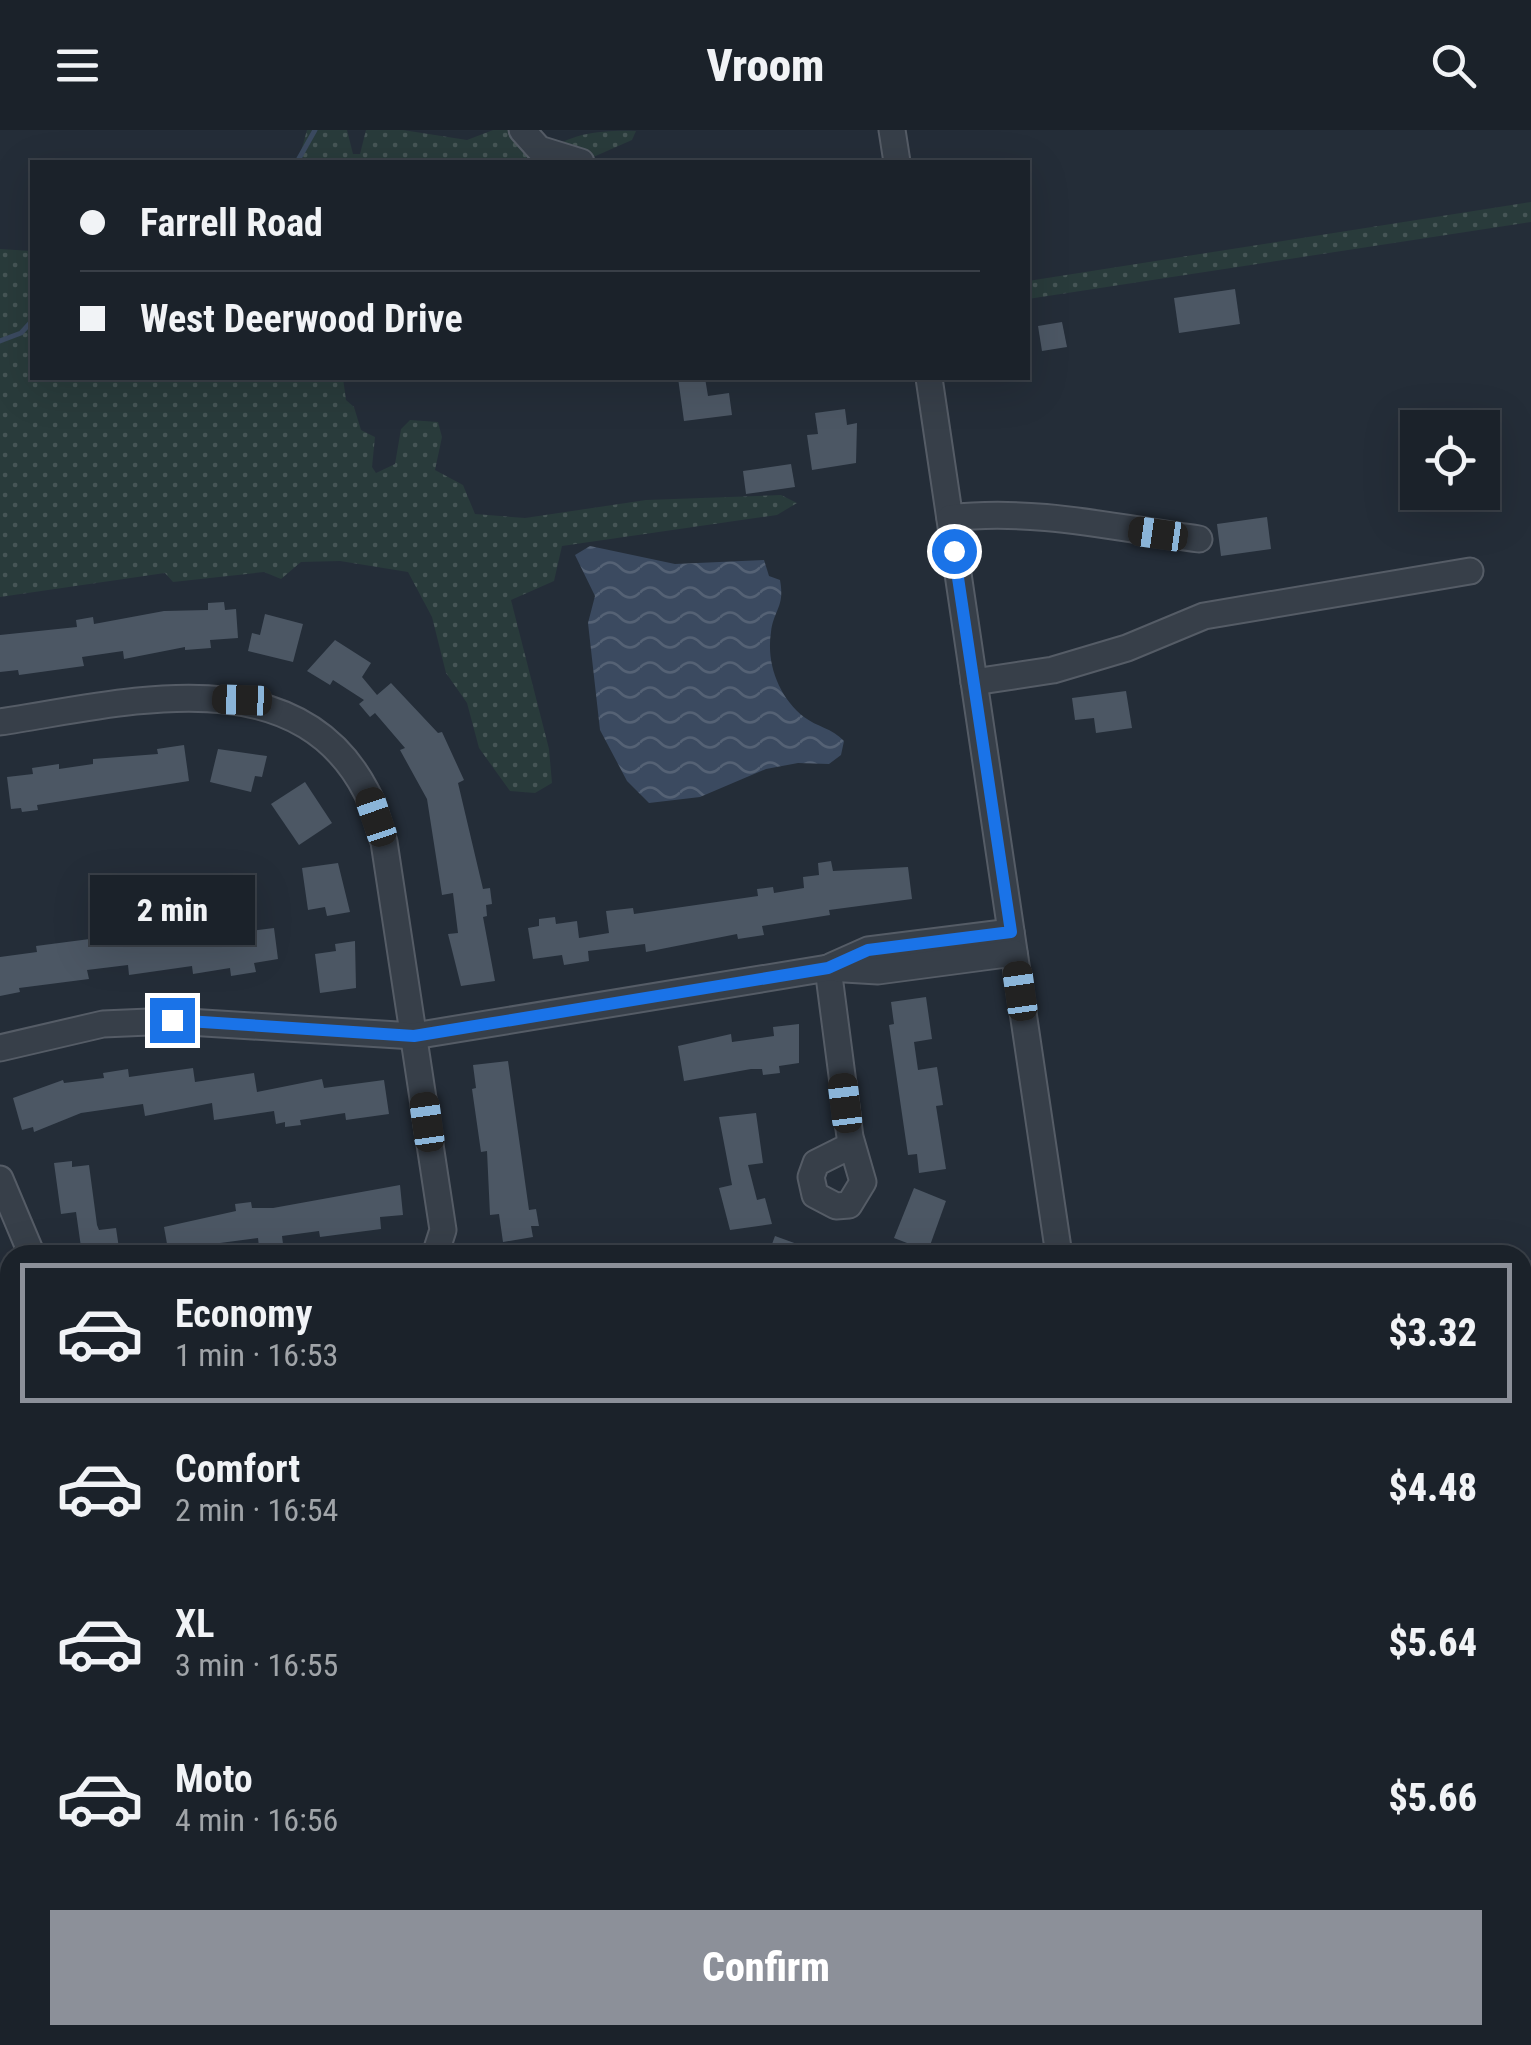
<!DOCTYPE html>
<meta charset="utf-8">
<style>
:root{--surface:#1b222a;--page:#282f36;--text:#f1f3f6;--muted:#a0a4a8;--line:#393f47;--accent:#8c9099}
body{margin:0;font-family:"Roboto Condensed",sans-serif;background:var(--page);color:var(--text);height:100vh;display:flex;flex-direction:column;font-size:38px;white-space:nowrap}
*{box-sizing:border-box;margin:0}
p{font-size:32px;color:var(--muted)}
.icon{flex:none;width:55px;height:55px;fill:none;stroke:currentColor;stroke-width:2;stroke-linecap:round;stroke-linejoin:round}
.map{position:relative;flex:1;overflow:hidden}
.sheet{position:absolute;left:0px;top:1115px;width:1532px;height:800px;display:flex;flex-direction:column;background:var(--surface);border-radius:30px 30px 0 0;box-shadow:0 10px 40px #0002,0 0 0 2px var(--line)}
.sheet>*{flex:none}
.banner{position:absolute;left:30px;top:30px;width:1000px;height:220px;border-radius:0px;box-shadow:0 10px 40px #0002,0 0 0 2px var(--line);display:grid;align-content:center;height:220px;padding:0 50px;background:var(--surface)}
.tools{position:absolute;left:1400px;top:280px;display:grid;gap:20px}
.tools a{display:grid;place-items:center;width:100px;height:100px;border-radius:0px;background:var(--surface);box-shadow:0 10px 40px #0002,0 0 0 2px var(--line);font-size:50px}
.end{position:absolute;width:45px;height:45px;margin:-22px;border:12px solid #1a73e8;background:#fff;box-shadow:0 0 0 5px #fff}
.from{border-radius:50%}
.bubble{position:absolute;height:70px;border-radius:0px;background:var(--surface);box-shadow:0 10px 40px #0002,0 0 0 2px var(--line);font-size:32px;font-weight:800;line-height:70px;text-align:center}
.car{position:absolute;width:30px;height:60px;margin:-30px -15px;border-radius:12px;box-shadow:0 0 8px 2px #0007;background:linear-gradient(#222 24%,#8ab4d8 0 40%,#222 0 76%,#8ab4d8 0 86%,#222 0)}
.banner b{display:flex;align-items:center;gap:35px;height:95px;font-size:38px}
.banner b+b{border-top:2px solid var(--line)}
.banner i{width:25px;height:25px;background:var(--text)}
ul{padding:18px 0 0;list-style:none}
li{display:flex;align-items:center;gap:30px;height:140px;margin:0 20px 15px;padding:0 30px;border:5px solid transparent;border-radius:0px}
li div{flex:1}
li b{display:block;font-size:38px}
li em{font-style:normal;font-weight:800}
li.selected{border-color:var(--accent)}
li>.icon{width:90px;height:90px;stroke-width:1.5}
.primary-button{display:flex;gap:20px;margin-top:auto;padding:20px 50px}
.primary-button a{flex:1;height:115px;border-radius:0px;background:var(--accent);color:#fff;font-size:40px;font-weight:800;line-height:115px;text-align:center}
header{display:flex;justify-content:space-between;align-items:center;height:130px;padding:0 50px;background:var(--surface);font-size:45px;font-weight:800}
.map>svg:first-child{display:block}
.grass{fill:url(#grass-dots)}
.water{fill:url(#water-waves)}
.lines{fill:none;stroke-linecap:round;stroke-linejoin:round}
.stream{stroke:#3b4a60;stroke-width:5}
.building{fill:#4c5764}
.minor-casing{stroke:#555c66;stroke-width:29}
.minor{stroke:#373f49;stroke-width:25}
.route{stroke:#1a73e8;stroke-width:12}
</style>
<header><svg class="icon" aria-label="menu" viewBox="0 0 24 24"><path d="M4 6h16M4 12h16M4 18h16"/></svg>Vroom<svg class="icon" aria-label="search" viewBox="0 0 24 24"><circle cx="10" cy="10" r="6"/><path d="M15 15l6 6"/></svg></header>
<div class="map">
<svg width="1531" height="1915" viewBox="0 0 1531 1915">
<defs>
<pattern id="grass-dots" width="8" height="8" patternUnits="userSpaceOnUse" patternTransform="scale(2.5)"><rect width="8" height="8" fill="#293b3b"/><path d="M2 2h.1M6 6h.1" fill="none" stroke="#465556" stroke-width="1.8" stroke-linecap="round"/></pattern>
<pattern id="water-waves" width="16" height="10" patternUnits="userSpaceOnUse" patternTransform="scale(2.5)"><rect width="16" height="10" fill="#3b4a60"/><path d="M0 5q4-4 8 0t8 0" fill="none" stroke="#556275"/></pattern>
</defs>
<rect width="100%" height="100%" fill="#242d38"/>
<!-- grass -->
<g class="grass">
<path d="M307 0H347L353 24H360L366 0H403L467 10 493 0H515L545 24C569 2 605 0 636 1L632 10 582 32H293L300 25Z"/>
<path d="M1531 72V92L1028 169V151Z"/>
<path d="M0 119 32 121V248H343L346 270 354 277 361 300 375 307 372 337 376 343 395 334 401 299 410 290 438 292 442 307 435 340 463 355 475 384 525 388 646 370 781 365 797 373 777 385 562 416 554 451 511 470 549 619 552 653 535 663 510 661 479 618 467 573 446 543 432 487 408 442 340 431 301 432 281 449 264 442 173 452 165 443 0 467Z"/>
<path d="M1531 1167V1915H1201L1199 1905H1522V1168Z"/>
</g>
<!-- water -->
<path class="water" d="M590 416 675 434 764 430 769 446 780 450C785 477 774 479 771 502 766 534 779 567 804 587 817 597 832 598 844 611L841 625 829 634 798 633 766 639 700 667 649 673 627 651 600 600 588 493 595 466 575 425Z"/>
<g class="lines">
<!-- stream -->
<g class="stream">
<path d="M297 32 315 0"/>
<path d="M0 211 21 203 32 191"/>
</g>
</g>
<!-- building -->
<g class="building">
<path d="M1235 159 1240 194 1179 203 1174 168Z"/>
<path d="M1062 192 1067 217 1042 221 1038 196Z"/>
<path d="M678 248H705L708 266 729 263 732 285 684 291Z"/>
<path d="M845 279 847 295 857 293 856 333 812 340 807 305 818 304 815 283Z"/>
<path d="M791 334 795 357 746 364 743 341Z"/>
<path d="M1267 387 1271 419 1221 426 1217 394Z"/>
<path d="M224 472 225 480 236 479 238 508 210 510 211 518 185 520V517L124 529 123 521 82 527 84 536 19 545 18 540 0 542V505L77 497 76 490 93 487 94 494 164 481 208 480V473Z"/>
<path d="M265 484 303 494 293 532 248 521 252 503 260 505Z"/>
<path d="M335 510 371 533 362 547 377 565 391 553 438 603 442 602 464 650 458 653 483 759 490 758 492 774 486 775 487 786 483 787 495 851 461 856 448 804 458 803 453 763 442 765 427 669 400 620 405 618 375 583 370 587 359 574 364 570 333 550 330 555 307 541Z"/>
<path d="M1126 561 1132 598 1096 603 1094 588 1075 590 1072 568Z"/>
<path d="M184 615 189 651 37 675 38 680 22 682 21 678 11 679 7 647 33 644 32 638 59 634V639L93 634V629L158 624 157 619Z"/>
<path d="M218 619 267 626 262 647 255 646 251 662 210 652Z"/>
<path d="M305 652 332 693 299 715 271 674Z"/>
<path d="M831 731 833 741 908 737 912 769 829 780 830 785 762 796 764 805 738 809 737 804 646 822 645 814 588 821 589 831 564 835 562 825 533 829 528 798 539 796V789L555 787 556 794 577 791 579 808 609 803 606 781 633 778 634 784 758 766 757 759 773 757 774 763 804 758 803 747 819 745 818 733Z"/>
<path d="M338 733 350 782 327 786 325 777 308 780 302 738Z"/>
<path d="M122 797 123 804 143 801 145 814 274 798 278 829 254 833 256 842 231 846 230 838 193 844 192 836 129 845 128 835 87 840 89 849 19 858 20 862 0 866V827L37 822 36 816 105 807 104 799Z"/>
<path d="M355 811 356 858 320 863 315 824 336 821 335 814Z"/>
<path d="M926 867 932 909 914 912 918 940 937 937 943 975 936 976 946 1039 919 1043 917 1024 908 1025 889 895 894 894 891 872Z"/>
<path d="M799 894V933L779 936 780 943 763 945 762 939H751L684 951 678 916 731 904 732 912 774 906 773 897Z"/>
<path d="M508 931 529 1080 536 1079 539 1096H531L533 1107 503 1112 499 1084 490 1085 487 1021 481 1022 472 959 476 958 473 935Z"/>
<path d="M193 938 195 952 254 943 257 962 322 949 324 958 384 950 389 984 346 990 345 983 300 990 301 995 285 997V992L276 994 274 981 214 990 212 973 145 986 143 974 81 983 34 1002 33 997 22 1000 13 968 63 950 64 953 104 948 103 943 128 939 129 947Z"/>
<path d="M756 983 763 1033 748 1035 757 1070 765 1068 772 1094 730 1100 719 1058 732 1055 719 987Z"/>
<path d="M72 1031V1037L89 1035 97 1095 99 1100 116 1098 120 1125 82 1124 76 1082 61 1084 54 1033Z"/>
<path d="M400 1055 403 1085 380 1087 381 1099 320 1107 319 1101 282 1106 283 1114 259 1117 258 1108 220 1113 221 1122 169 1125 164 1097 236 1081 235 1074 251 1072 252 1078H273Z"/>
<path d="M914 1058 946 1071 928 1121 894 1108Z"/>
<path d="M775 1106 822 1123 821 1125H768Z"/>
</g>
<g class="lines">
<defs>
<g id="minor">
<path d="M522 0 539 19 581 32"/>
<path d="M892 0 897 32"/>
<path d="M929 248 1059 1125"/>
<path d="M950 388C1033 378 1116 398 1199 409"/>
<path d="M974 552 1053 540 1127 518 1204 486 1470 441"/>
<path d="M0 592C121 574 295 524 366 661 375 676 378 696 384 712L443 1100 435 1125"/>
<path d="M832 836 868 820 1011 802"/>
<path d="M828 838 850 1007 863 1052 849 1075 836 1076 815 1065 811 1047 816 1033 852 1015"/>
<path d="M0 918 103 894 172 891 414 906 828 838 878 841 1014 823"/>
<path d="M0 1049 32 1125"/>
<path d="M1522 1146 1531 1145"/>
<path d="M0 1383 10 1381"/>
<path d="M0 1557 10 1555"/>
<path d="M211 1905 215 1915"/>
<path d="M684 1905 687 1915"/>
<path d="M1174 1905 1175 1915"/>
<path d="M27 1915 62 1905"/>
<path d="M630 1915 657 1905"/>
</g>
</defs>
<!-- minor casing -->
<use href="#minor" class="minor-casing"/>
<!-- minor -->
<use href="#minor" class="minor"/>
</g>
<g class="lines">
<!-- route -->
<path class="route" d="M172 890 414 906 828 838 868 820 1011 802 954 421"/>
</g>
</svg>
<div class="tools">
<a><svg class="icon" aria-label="locate" viewBox="0 0 24 24"><circle cx="12" cy="12" r="6"/><path d="M12 2v4M12 18v4M2 12h4M18 12h4"/></svg></a>
</div>
<i class="end from" style="left:954px;top:421px"></i>
<i class="end" style="left:172px;top:890px"></i>
<div class="bubble" style="left:90px;top:745px;width:165px">2 min</div>
<i class="car" style="left:1158px;top:404px;rotate:278deg"></i>
<i class="car" style="left:242px;top:570px;rotate:272deg"></i>
<i class="car" style="left:376px;top:687px;rotate:341deg"></i>
<i class="car" style="left:1020px;top:861px;rotate:352deg"></i>
<i class="car" style="left:845px;top:973px;rotate:353deg"></i>
<i class="car" style="left:427px;top:992px;rotate:352deg"></i>
<div class="banner">
<b><i class="from"></i>Farrell Road</b>
<b><i></i>West Deerwood Drive</b>
</div>
<section class="sheet">
<ul>
<li class="selected"><svg class="icon" aria-label="car" viewBox="0 0 24 24"><path d="M5 17H2v-5l4-1 3-4h7l3 4 3 1v5h-3M9 17h6M6 11h13"/><circle cx="7" cy="17" r="2"/><circle cx="17" cy="17" r="2"/></svg><div><b>Economy</b><p>1 min · 16:53</p></div><em>$3.32</em></li>
<li><svg class="icon" aria-label="car" viewBox="0 0 24 24"><path d="M5 17H2v-5l4-1 3-4h7l3 4 3 1v5h-3M9 17h6M6 11h13"/><circle cx="7" cy="17" r="2"/><circle cx="17" cy="17" r="2"/></svg><div><b>Comfort</b><p>2 min · 16:54</p></div><em>$4.48</em></li>
<li><svg class="icon" aria-label="car" viewBox="0 0 24 24"><path d="M5 17H2v-5l4-1 3-4h7l3 4 3 1v5h-3M9 17h6M6 11h13"/><circle cx="7" cy="17" r="2"/><circle cx="17" cy="17" r="2"/></svg><div><b>XL</b><p>3 min · 16:55</p></div><em>$5.64</em></li>
<li><svg class="icon" aria-label="car" viewBox="0 0 24 24"><path d="M5 17H2v-5l4-1 3-4h7l3 4 3 1v5h-3M9 17h6M6 11h13"/><circle cx="7" cy="17" r="2"/><circle cx="17" cy="17" r="2"/></svg><div><b>Moto</b><p>4 min · 16:56</p></div><em>$5.66</em></li>
</ul>
<div class="primary-button"><a>Confirm</a></div>
</section>
</div>
